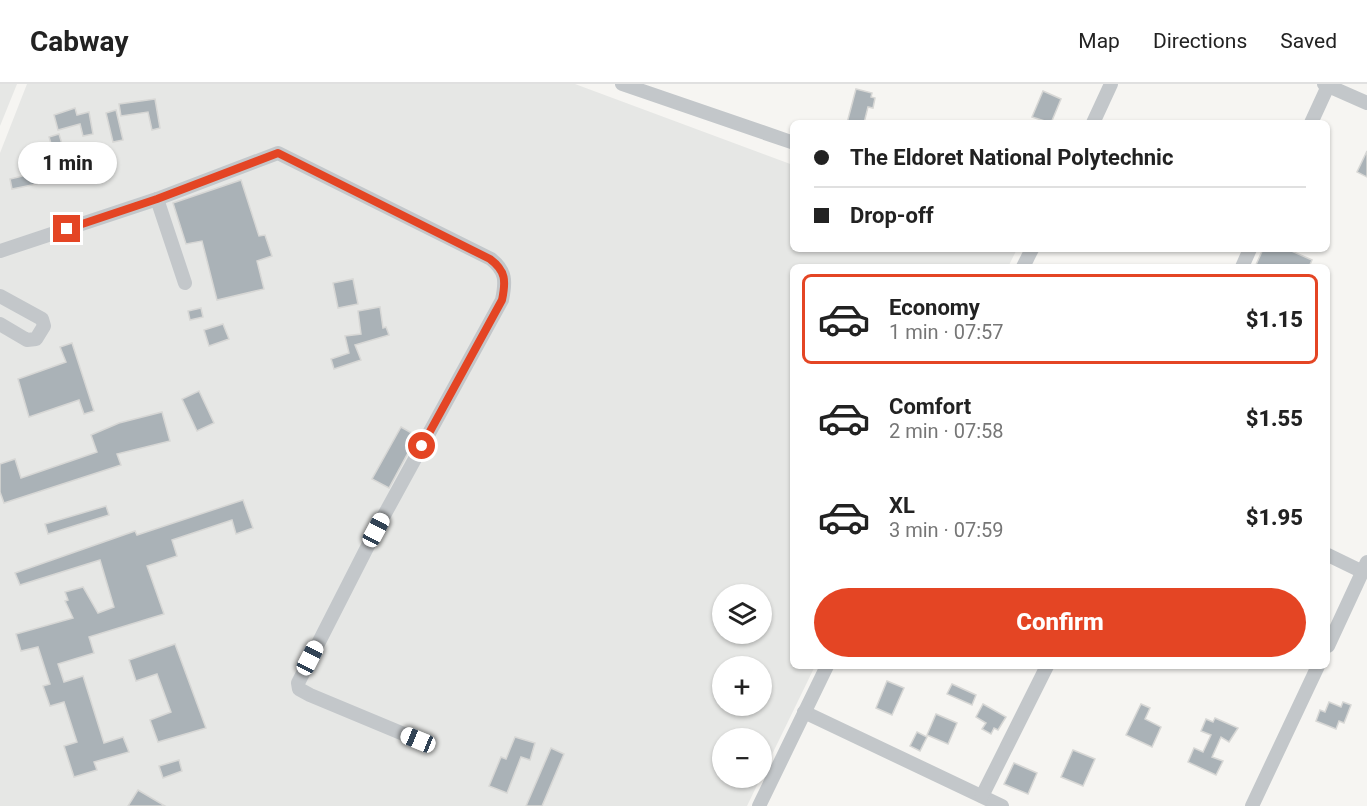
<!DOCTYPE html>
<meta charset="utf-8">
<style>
:root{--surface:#fff;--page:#f2f2f2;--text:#222;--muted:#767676;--line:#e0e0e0;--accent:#e44524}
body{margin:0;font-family:Roboto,sans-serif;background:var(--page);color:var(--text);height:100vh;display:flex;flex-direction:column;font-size:22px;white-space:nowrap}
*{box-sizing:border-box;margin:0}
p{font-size:20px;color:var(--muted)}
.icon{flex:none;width:33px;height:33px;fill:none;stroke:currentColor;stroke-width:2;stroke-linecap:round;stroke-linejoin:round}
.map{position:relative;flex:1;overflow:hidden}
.details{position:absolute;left:790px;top:180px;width:540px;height:405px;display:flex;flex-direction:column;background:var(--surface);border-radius:9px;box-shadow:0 2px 4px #0004}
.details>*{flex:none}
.top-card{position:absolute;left:790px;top:36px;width:540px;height:132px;border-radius:9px;box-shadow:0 2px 4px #0004;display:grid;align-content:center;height:132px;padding:0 24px;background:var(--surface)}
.buttons{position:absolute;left:712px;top:500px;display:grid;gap:12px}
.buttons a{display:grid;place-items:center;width:60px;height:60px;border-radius:50%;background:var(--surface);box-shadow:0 2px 4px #0004;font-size:30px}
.end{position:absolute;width:27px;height:27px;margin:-14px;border:8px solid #e44524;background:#fff;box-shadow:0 0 0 3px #fff}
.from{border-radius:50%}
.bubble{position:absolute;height:42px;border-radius:21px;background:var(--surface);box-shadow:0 2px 4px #0004;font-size:20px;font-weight:800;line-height:42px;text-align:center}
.car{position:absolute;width:18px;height:36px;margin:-18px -9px;border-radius:8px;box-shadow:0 0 4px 2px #0007;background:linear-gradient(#fff 24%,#345 0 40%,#fff 0 76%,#345 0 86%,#fff 0)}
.top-card b{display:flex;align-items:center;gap:21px;height:57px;font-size:22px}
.top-card b+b{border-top:2px solid var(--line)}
.top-card i{width:15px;height:15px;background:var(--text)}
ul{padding:10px 0 0;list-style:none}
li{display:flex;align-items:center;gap:18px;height:90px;margin:0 12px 9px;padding:0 12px;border:3px solid transparent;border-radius:9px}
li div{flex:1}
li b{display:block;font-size:22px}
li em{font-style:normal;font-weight:800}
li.selected{border-color:var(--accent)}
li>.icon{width:54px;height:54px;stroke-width:1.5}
.primary-button{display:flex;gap:12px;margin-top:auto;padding:12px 24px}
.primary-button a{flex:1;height:69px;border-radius:36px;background:var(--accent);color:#fff;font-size:24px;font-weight:800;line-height:69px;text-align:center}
header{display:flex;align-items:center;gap:36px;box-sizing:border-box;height:84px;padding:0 30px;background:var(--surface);border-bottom:2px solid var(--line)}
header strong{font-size:28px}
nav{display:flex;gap:33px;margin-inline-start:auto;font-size:21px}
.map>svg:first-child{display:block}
.built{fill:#e6e7e5;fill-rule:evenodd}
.building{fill:#aab2b7;stroke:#d7d7d5;stroke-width:1.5}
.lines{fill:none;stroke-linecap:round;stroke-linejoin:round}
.minor{stroke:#c3c7ca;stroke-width:14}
.route{stroke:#e44524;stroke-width:8}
</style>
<header>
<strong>Cabway</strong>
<nav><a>Map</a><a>Directions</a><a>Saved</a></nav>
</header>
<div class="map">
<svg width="1367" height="722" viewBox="0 0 1367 722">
<rect width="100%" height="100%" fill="#f6f5f2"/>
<!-- built -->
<g class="built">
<path d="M0 0H17L0 42Z"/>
<path d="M27 0H575L793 81 794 165H1017L1008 183H794V582H815L762 691V654H723V693H761L747 722H0V69ZM723 510H762V549H723ZM723 582H762V621H723Z"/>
</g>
<!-- building -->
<g class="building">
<path d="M856 5 872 9 871 13 875 14 873 24 868 23 864 39H847Z"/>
<path d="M1043 7 1061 15 1051 39 1032 33Z"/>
<path d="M155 15 160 44 152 46 148 28 121 32 119 20Z"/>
<path d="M75 24 77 31 89 28 93 50 83 52 80 40 58 46 54 31Z"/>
<path d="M116 26 123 56 113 58 106 29Z"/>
<path d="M59 50 68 80 58 83 49 53Z"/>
<path d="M1367 67V93L1357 88Z"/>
<path d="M35 89 37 100 12 105 10 95Z"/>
<path d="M241 96 259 152 265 151 272 172 257 177 264 205 217 216 202 157 186 160 173 119Z"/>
<path d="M1263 165H1287L1312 176 1309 183H1255Z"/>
<path d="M353 195 358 220 338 224 333 199Z"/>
<path d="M380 223 383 244 386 243 389 251 355 261 361 276 334 285 331 275 349 269 345 252 361 250 358 227Z"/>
<path d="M201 224 203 233 190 236 188 227Z"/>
<path d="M223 240 229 255 209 262 204 246Z"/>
<path d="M72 259 94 327 84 330 79 316 29 333 18 295 66 278 60 263Z"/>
<path d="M199 307 214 339 197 347 182 315Z"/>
<path d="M162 328 170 357 117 370 121 381 4 419 0 408V380L15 375 21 394 97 368 91 351 119 339Z"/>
<path d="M401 343 417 352 389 404 372 395Z"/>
<path d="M243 416 253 444 236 450 232 436 172 456 177 472 147 482 164 530 89 553 94 569 58 580 64 598 83 592 104 659 123 653 129 668 94 678 97 686 74 693 64 662 77 658 64 618 50 622 43 602 50 600 38 563 21 567 16 550 73 534 65 517 68 516 65 508 83 503 98 529 114 523 100 476 20 501 15 489 135 447 137 451Z"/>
<path d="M106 422 109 431 48 450 45 440Z"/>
<path d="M175 560 206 644 158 658 150 636 171 628 157 590 136 597 129 576Z"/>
<path d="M887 597 904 604 892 631 876 624Z"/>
<path d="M952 600 976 611 972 621 947 610Z"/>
<path d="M1329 618 1341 623 1343 618 1351 621 1344 639 1339 637 1336 645 1316 637 1320 626 1325 628Z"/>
<path d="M983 620 1006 633 998 646 994 644 991 650 982 645 986 639 976 633Z"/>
<path d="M1141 620 1150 624 1145 635 1161 643 1152 663 1126 651Z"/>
<path d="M936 630 957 639 948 660 927 651Z"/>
<path d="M1215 634 1238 644 1229 658 1221 653 1212 673 1223 677 1216 691 1188 678 1194 664 1203 668 1211 651 1201 647 1206 635 1213 638Z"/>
<path d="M917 648 927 653 920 667 910 662Z"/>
<path d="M515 653 535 659 530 676 521 673 507 709 489 702 501 673 506 675Z"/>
<path d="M551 664 564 670 542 722H526Z"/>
<path d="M1073 666 1095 675 1083 702 1061 693Z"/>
<path d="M179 676 182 687 163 694 159 682Z"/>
<path d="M1014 679 1037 689 1028 710 1004 700Z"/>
<path d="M138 706 165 722H128Z"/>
</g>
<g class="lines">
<!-- minor -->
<g class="minor">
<path d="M622 0 794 59"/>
<path d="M1324 0 1367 19"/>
<path d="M1093 39 1111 0"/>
<path d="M1311 39 1328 2"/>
<path d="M157 115 278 69 491 175C506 187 506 197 502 216L376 446 298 599 299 605 310 611 418 656"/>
<path d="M0 167 157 115 185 199"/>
<path d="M1023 183 1032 165"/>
<path d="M1242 183 1250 165"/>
<path d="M0 212 42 235 44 242 36 255 27 256 0 240"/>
<path d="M1328 471 1363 488"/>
<path d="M1328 562 1367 478"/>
<path d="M804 628 1002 722"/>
<path d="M982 712 1047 582"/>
<path d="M759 722 827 582"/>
<path d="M1252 722 1318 582"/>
</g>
</g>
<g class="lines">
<!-- route -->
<path class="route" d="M67 145 157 115 278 69 490 175C506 187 506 197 502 216L422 362"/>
</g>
</svg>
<div class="buttons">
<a><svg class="icon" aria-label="layers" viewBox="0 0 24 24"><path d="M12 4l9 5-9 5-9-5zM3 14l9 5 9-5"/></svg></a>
<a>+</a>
<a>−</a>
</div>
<i class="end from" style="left:422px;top:362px"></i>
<i class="end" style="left:67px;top:145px"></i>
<div class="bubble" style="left:18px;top:58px;width:99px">1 min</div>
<i class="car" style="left:376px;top:446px;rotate:28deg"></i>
<i class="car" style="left:310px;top:574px;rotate:27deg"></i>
<i class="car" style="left:418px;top:656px;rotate:292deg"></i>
<div class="top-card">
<b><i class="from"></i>The Eldoret National Polytechnic</b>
<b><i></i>Drop-off</b>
</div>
<section class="details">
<ul>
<li class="selected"><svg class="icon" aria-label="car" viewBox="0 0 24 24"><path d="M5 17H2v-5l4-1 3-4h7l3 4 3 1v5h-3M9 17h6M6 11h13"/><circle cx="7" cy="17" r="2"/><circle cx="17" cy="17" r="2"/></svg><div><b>Economy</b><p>1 min · 07:57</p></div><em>$1.15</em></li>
<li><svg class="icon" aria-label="car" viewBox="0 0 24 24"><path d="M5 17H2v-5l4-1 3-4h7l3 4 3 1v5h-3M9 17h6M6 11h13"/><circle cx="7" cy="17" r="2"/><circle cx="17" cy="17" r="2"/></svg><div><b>Comfort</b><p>2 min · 07:58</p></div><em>$1.55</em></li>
<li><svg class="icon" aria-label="car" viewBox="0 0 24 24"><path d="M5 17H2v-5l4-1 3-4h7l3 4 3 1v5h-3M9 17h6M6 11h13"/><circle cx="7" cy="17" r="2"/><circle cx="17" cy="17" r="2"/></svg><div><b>XL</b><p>3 min · 07:59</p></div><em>$1.95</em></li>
</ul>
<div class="primary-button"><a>Confirm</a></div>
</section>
</div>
